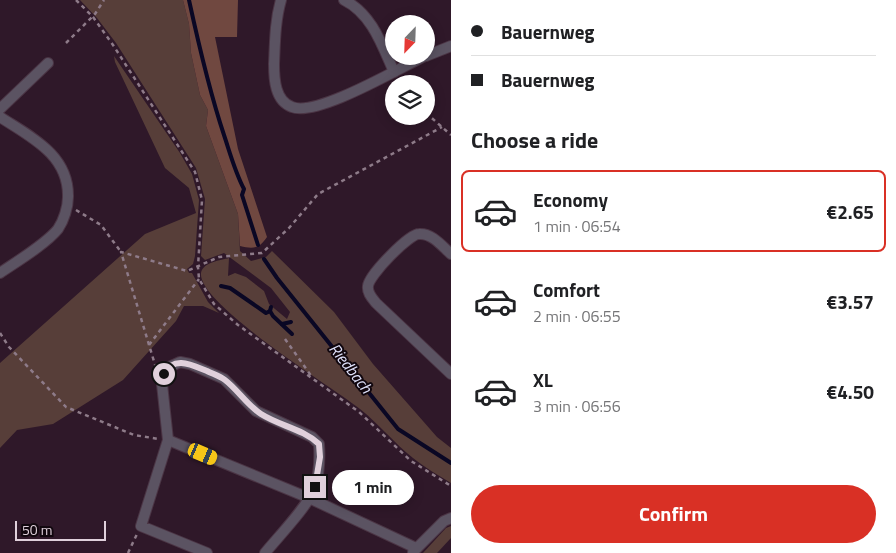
<!DOCTYPE html>
<meta charset="utf-8">
<style>
:root{--surface:#fff;--page:#f6f6f6;--text:#202124;--muted:#757577;--line:#e0e0e0;--accent:#d93025}
body{margin:0;font-family:"Titillium Web",sans-serif;background:var(--page);color:var(--text);height:100vh;display:flex;flex-direction:column;font-size:19px;white-space:nowrap}
*{box-sizing:border-box;margin:0}
p{font-size:16px;color:var(--muted)}
.icon{flex:none;width:28px;height:28px;fill:none;stroke:currentColor;stroke-width:2;stroke-linecap:round;stroke-linejoin:round}
.map{position:relative;flex:1;overflow:hidden}
.drawer{display:flex;flex-direction:column;background:var(--surface);width:445px}
.drawer>*{flex:none}
.hud{display:grid;align-content:center;height:110px;padding:0 20px;background:var(--surface)}
.needle{width:32px;rotate:203deg}
.tools{position:absolute;left:385px;top:15px;display:grid;gap:10px}
.tools a{display:grid;place-items:center;width:50px;height:50px;border-radius:50%;background:var(--surface);box-shadow:0 2px 12px #0003;font-size:25px}
.scale{position:absolute;left:15px;bottom:12px;width:91px;box-sizing:border-box;padding-left:5px;border:2px solid #e0d0db;border-top:0;font-size:14px;line-height:18px;white-space:nowrap;color:#e0d0db;-webkit-text-stroke:4px #11070e;paint-order:stroke}
.end{position:absolute;width:22px;height:22px;margin:-11px;border:6px solid #e0d0db;background:#111;box-shadow:0 0 0 2px #111}
.from{border-radius:50%}
.bubble{position:absolute;height:35px;border-radius:18px;background:var(--surface);box-shadow:0 2px 12px #0003;font-size:16px;font-weight:700;line-height:35px;text-align:center}
.car{position:absolute;width:15px;height:30px;margin:-15px -8px;border-radius:6px;box-shadow:0 0 4px 1px #0007;background:linear-gradient(#f5c518 24%,#345 0 40%,#f5c518 0 76%,#345 0 86%,#f5c518 0)}
.hud b{display:flex;align-items:center;gap:18px;height:48px;font-size:19px}
.hud b+b{border-top:1px solid var(--line)}
.hud i{width:12px;height:12px;background:var(--text)}
ul{padding:0;list-style:none}
li{display:flex;align-items:center;gap:15px;height:82px;margin:0 10px 8px;padding:0 10px;border:2px solid transparent;border-radius:8px}
li div{flex:1}
li b{display:block;font-size:19px}
li em{font-style:normal;font-weight:700}
li.current{border-color:var(--accent)}
li>.icon{width:45px;height:45px;stroke-width:1.5}
h2{padding:0 20px;font-size:22px;line-height:60px}
.primary-button{display:flex;gap:10px;margin-top:auto;padding:10px 20px}
.primary-button a{flex:1;height:58px;border-radius:30px;background:var(--accent);color:#fff;font-size:20px;font-weight:700;line-height:58px;text-align:center}
main{display:flex;flex:1;min-height:0}
.map>svg:first-child{display:block}
.green{fill:#573e39}
.forest{fill:#704840}
.lines{fill:none;stroke-linecap:round;stroke-linejoin:round}
.stream{stroke:#0a0724;stroke-width:4}
.street-casing{stroke:#4b3545;stroke-width:12}
.path{stroke:#8e7b89;stroke-width:2.5;stroke-dasharray:4 4;stroke-linecap:butt}
.street{stroke:#5b5362;stroke-width:10}
.route{stroke:#e0d0db;stroke-width:6}
.labels{text-anchor:middle;dominant-baseline:central;stroke-width:4;stroke-linejoin:round;paint-order:stroke}
.water-label{font-size:16px;font-style:italic;fill:#dfe1fb;stroke:#11070e}
</style>
<main>
<div class="map">
<svg width="451" height="553" viewBox="0 0 451 553">
<rect width="100%" height="100%" fill="#2f1829"/>
<!-- green -->
<g class="green">
<path d="M80 0H183L189 24 191 53 200 95 208 110 206 126 238 214 240 251 251 261 266 257 272 251 334 312 373 364 437 437 451 448V483C438 475 424 467 413 458 394 443 379 424 360 409 334 388 197 304 201 273 203 262 221 260 229 258L228 276 235 273 246 277 264 291 269 304 287 319 290 312 271 288 224 253 205 260 201 256 205 199 196 168 116 43 97 18Z"/>
<path d="M114 56 180 153 192 174 199 200 195 256 193 264 187 269 189 273H192L208 302 219 313 203 306H184L176 321 123 380 53 424 17 430 0 448V363L145 234 196 213 189 188 165 168 115 62Z"/>
<path d="M451 526V538L437 553H423L446 528Z"/>
</g>
<!-- forest -->
<path class="forest" d="M183 0H238L237 37H215L238 149 267 237C259 249 253 249 240 246L238 214 206 126 208 110 200 95 191 53 189 24Z"/>
<g class="lines">
<!-- stream -->
<g class="stream">
<path d="M189 0C199 46 209 90 224 135 230 153 235 172 244 189L242 195 258 245"/>
<path d="M264 259 277 278 398 429 451 463"/>
<path d="M221 286 230 288 266 313 270 311"/>
<path d="M271 307 270 311 273 316 292 334"/>
<path d="M282 324 291 322"/>
</g>
<defs>
<g id="street">
<path d="M281 0C275 21 275 42 274 64 274 79 275 101 292 107 317 117 399 68 425 56"/>
<path d="M344 0C372 14 382 45 394 72"/>
<path d="M426 56 451 46"/>
<path d="M0 109 48 63"/>
<path d="M0 117C31 137 69 155 68 197 68 207 64 220 58 229 46 244 16 262 0 273"/>
<path d="M451 254C442 246 432 233 419 234 409 234 369 275 368 286 367 293 372 298 376 303L451 374"/>
<path d="M168 440 309 498 416 548"/>
<path d="M413 552 444 521 451 518"/>
<path d="M207 553 141 526 168 440 162 384 167 368 180 362 190 364 215 375 224 379 256 411 312 437 319 444C320 458 319 474 315 487 309 505 278 537 265 553"/>
</g>
</defs>
<!-- street casing -->
<use href="#street" class="street-casing"/>
<!-- path -->
<g class="path">
<path d="M76 0 93 17 113 45 195 172 202 200 198 267 199 279 214 304 238 325 359 412 411 461 451 486"/>
<path d="M66 43 95 14 104 0"/>
<path d="M426 113 451 135"/>
<path d="M76 210 101 225 121 252"/>
<path d="M0 333 9 347 66 407 134 435 159 439"/>
<path d="M285 339 312 377"/>
<path d="M149 345 199 279"/>
<path d="M156 368 121 252 187 271 219 257 262 253 289 228 318 194 442 127"/>
<path d="M128 553 137 534"/>
</g>
<!-- street -->
<use href="#street" class="street"/>
</g>
<g class="lines">
<!-- route -->
<path class="route" d="M164 374C174 355 192 365 207 371 213 374 220 376 225 380 238 390 247 405 261 414 280 426 303 429 319 444L320 457 315 487"/>
</g>
<g class="labels">
<!-- water labels -->
<g class="water-label">
<text transform="translate(351 368) rotate(52)">Riedbach</text>
</g>
</g>
</svg>
<div class="tools">
<a><svg class="needle" viewBox="-14 -14 28 28"><path d="M0-13l5 13h-10z" fill="#e53935"/><path d="M0 13l5-13h-10z" fill="#757577"/></svg></a>
<a><svg class="icon" aria-label="layers" viewBox="0 0 24 24"><path d="M12 4l9 5-9 5-9-5zM3 14l9 5 9-5"/></svg></a>
</div>
<div class="scale">50 m</div>
<i class="end from" style="left:164px;top:374px"></i>
<i class="end" style="left:315px;top:487px"></i>
<div class="bubble" style="left:332px;top:470px;width:82px">1 min</div>
<i class="car" style="left:203px;top:454px;rotate:113deg"></i>
</div>
<section class="drawer">
<div class="hud">
<b><i class="from"></i>Bauernweg</b>
<b><i></i>Bauernweg</b>
</div>
<h2>Choose a ride</h2>
<ul>
<li class="current"><svg class="icon" aria-label="car" viewBox="0 0 24 24"><path d="M5 17H2v-5l4-1 3-4h7l3 4 3 1v5h-3M9 17h6M6 11h13"/><circle cx="7" cy="17" r="2"/><circle cx="17" cy="17" r="2"/></svg><div><b>Economy</b><p>1 min · 06:54</p></div><em>€2.65</em></li>
<li><svg class="icon" aria-label="car" viewBox="0 0 24 24"><path d="M5 17H2v-5l4-1 3-4h7l3 4 3 1v5h-3M9 17h6M6 11h13"/><circle cx="7" cy="17" r="2"/><circle cx="17" cy="17" r="2"/></svg><div><b>Comfort</b><p>2 min · 06:55</p></div><em>€3.57</em></li>
<li><svg class="icon" aria-label="car" viewBox="0 0 24 24"><path d="M5 17H2v-5l4-1 3-4h7l3 4 3 1v5h-3M9 17h6M6 11h13"/><circle cx="7" cy="17" r="2"/><circle cx="17" cy="17" r="2"/></svg><div><b>XL</b><p>3 min · 06:56</p></div><em>€4.50</em></li>
</ul>
<div class="primary-button"><a>Confirm</a></div>
</section>
</main>
